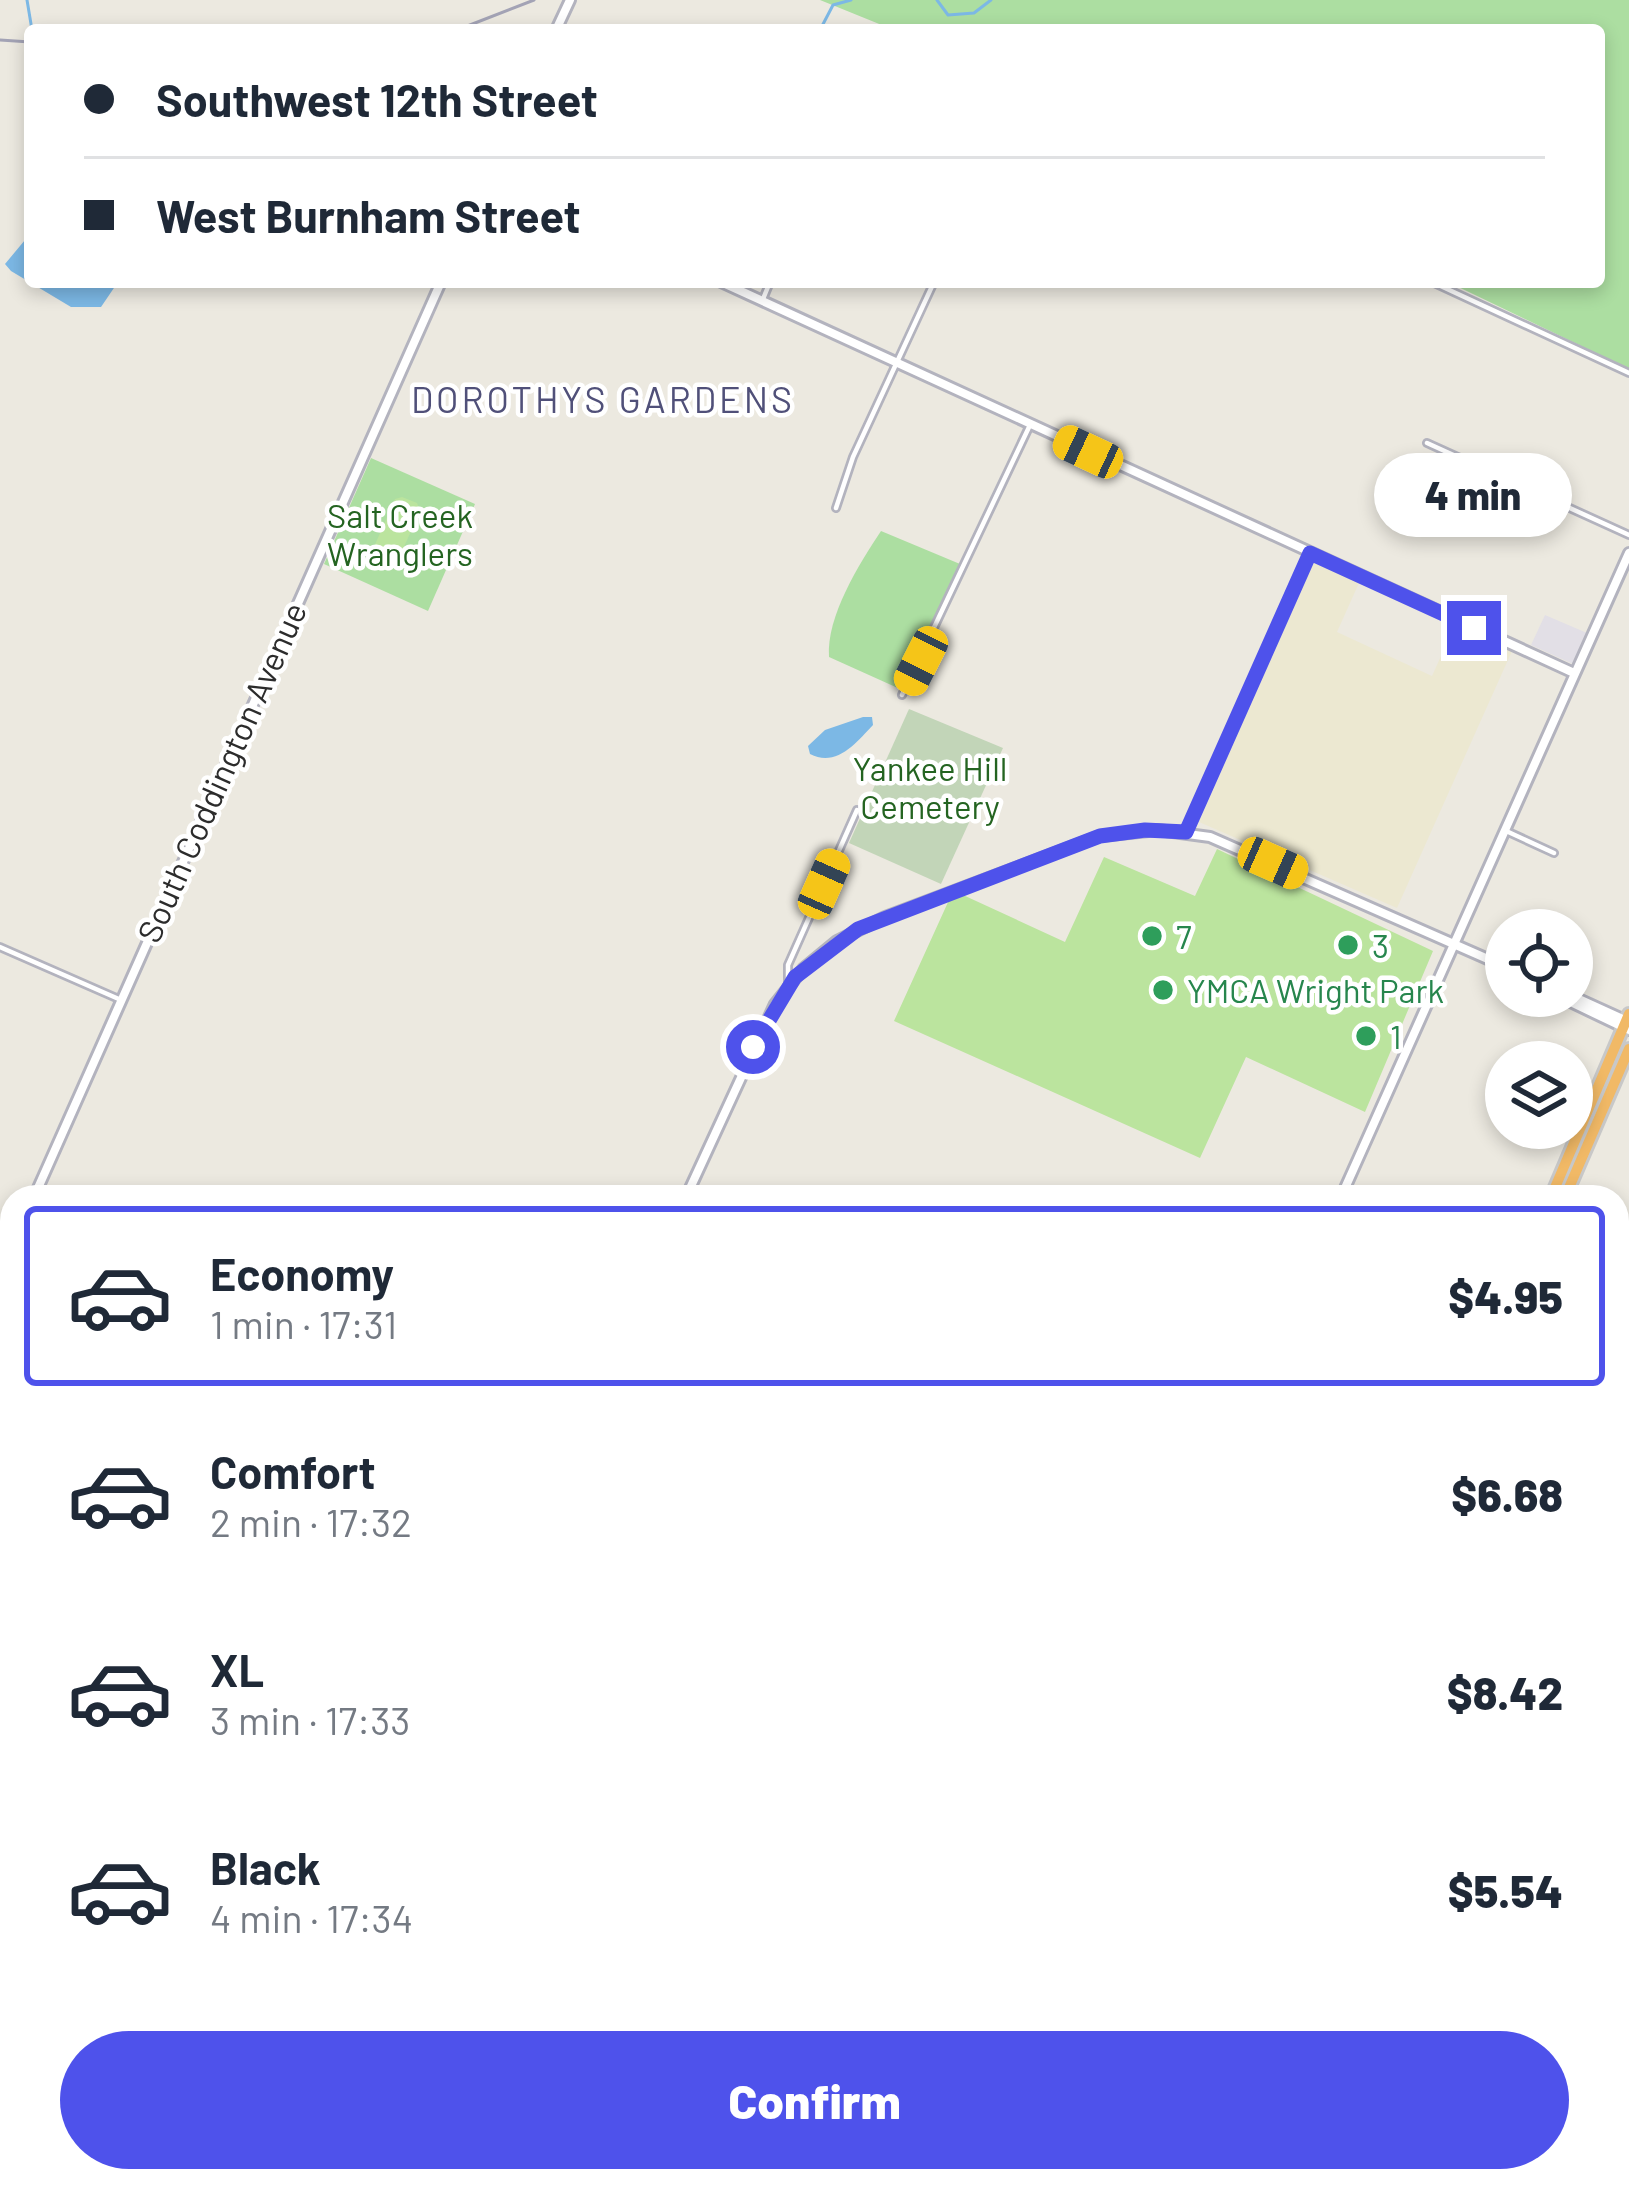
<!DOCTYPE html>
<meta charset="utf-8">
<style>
:root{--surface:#fff;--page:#f2f2f3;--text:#1f2937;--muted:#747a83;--line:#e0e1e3;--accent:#4e52eb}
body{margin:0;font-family:Barlow,sans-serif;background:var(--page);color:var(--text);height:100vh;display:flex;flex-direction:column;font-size:45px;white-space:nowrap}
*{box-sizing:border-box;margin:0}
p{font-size:39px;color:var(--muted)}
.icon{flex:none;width:66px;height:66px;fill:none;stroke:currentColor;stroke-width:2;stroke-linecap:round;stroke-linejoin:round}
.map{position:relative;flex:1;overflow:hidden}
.details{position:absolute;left:0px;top:1185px;width:1629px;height:1008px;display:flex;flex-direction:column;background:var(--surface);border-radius:36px 36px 0 0;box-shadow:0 6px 18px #0003}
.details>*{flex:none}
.banner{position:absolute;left:24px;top:24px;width:1581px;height:264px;border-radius:12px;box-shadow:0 6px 18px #0003;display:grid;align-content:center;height:264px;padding:0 60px;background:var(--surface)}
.fabs{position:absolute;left:1485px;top:909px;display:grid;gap:24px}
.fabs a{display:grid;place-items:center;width:108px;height:108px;border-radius:50%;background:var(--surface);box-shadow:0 6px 18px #0003;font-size:60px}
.end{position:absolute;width:54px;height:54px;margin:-27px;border:15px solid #4e52eb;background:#fff;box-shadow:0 0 0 6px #fff}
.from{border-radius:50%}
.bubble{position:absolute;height:84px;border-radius:42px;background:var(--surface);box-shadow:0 6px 18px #0003;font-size:39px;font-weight:800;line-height:84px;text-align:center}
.car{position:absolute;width:36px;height:72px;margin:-36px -18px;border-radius:15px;box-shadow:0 0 9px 3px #0007;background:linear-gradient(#f5c518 24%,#345 0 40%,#f5c518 0 76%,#345 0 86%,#f5c518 0)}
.banner b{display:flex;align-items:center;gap:42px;height:114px;font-size:45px}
.banner b+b{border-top:3px solid var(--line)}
.banner i{width:30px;height:30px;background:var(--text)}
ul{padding:21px 0 0;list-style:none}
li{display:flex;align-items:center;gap:36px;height:180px;margin:0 24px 18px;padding:0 36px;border:6px solid transparent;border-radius:12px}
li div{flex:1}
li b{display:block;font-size:45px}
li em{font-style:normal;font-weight:800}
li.selected{border-color:var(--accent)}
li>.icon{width:108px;height:108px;stroke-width:1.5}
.button{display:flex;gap:24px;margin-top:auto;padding:24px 60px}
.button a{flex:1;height:138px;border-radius:72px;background:var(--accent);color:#fff;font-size:48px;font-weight:800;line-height:138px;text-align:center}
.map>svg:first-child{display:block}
.industrial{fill:#e2dfe6}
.education{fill:#ece8d1}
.green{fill:#acdea1}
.cemetery{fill:#c2d5b8}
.pitch{fill:#bbe49e}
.water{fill:#7cb8e5}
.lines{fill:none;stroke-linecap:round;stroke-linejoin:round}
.stream{stroke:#7cb8e5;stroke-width:3}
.street-casing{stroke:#b3b3be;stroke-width:10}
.secondary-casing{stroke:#b3b3be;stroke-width:14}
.highway-casing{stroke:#c8c8c8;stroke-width:16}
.street{stroke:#fff;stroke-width:4.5}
.secondary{stroke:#fff;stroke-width:8}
.highway{stroke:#f1b966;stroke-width:10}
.rail{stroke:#a3a3b5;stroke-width:3}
.route{stroke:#4e52eb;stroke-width:15}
.leisure-dot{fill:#2e9e5b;stroke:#fff;stroke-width:4.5}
.labels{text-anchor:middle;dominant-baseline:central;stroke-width:9;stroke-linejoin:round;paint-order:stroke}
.park-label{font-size:33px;fill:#246421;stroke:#fff}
.street-label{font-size:33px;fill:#2c2c2c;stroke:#fff}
.leisure-label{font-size:33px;fill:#27864d;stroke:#fff;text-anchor:start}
.neighbourhood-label{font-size:36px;letter-spacing:3px;fill:#505079;stroke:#fff}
</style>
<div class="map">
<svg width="1629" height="2193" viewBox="0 0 1629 2193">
<rect width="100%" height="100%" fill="#ece9e0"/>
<!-- industrial -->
<path class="industrial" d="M1545 615 1587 633 1573 664 1531 645Z"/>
<!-- education -->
<path class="education" d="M1313 562 1359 583 1337 632 1432 676 1455 625 1512 651 1397 908 1199 822Z"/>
<!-- green -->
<g class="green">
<path d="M820 0H1629V369L1448 282H1599V30H894Z"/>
<path d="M371 458 475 504 428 611 324 564Z"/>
<path d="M881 531 960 564 900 689 829 657C826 617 859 564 881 531Z"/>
<path d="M1629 2033V2193H1559L1564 2181H1617V2060Z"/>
</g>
<!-- cemetery -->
<path class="cemetery" d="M909 709 1003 748 941 884 849 843Z"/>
<!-- pitch -->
<g class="pitch">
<path d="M402 497 417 503 420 511 395 567 370 556 395 499Z"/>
<path d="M1217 849 1433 951 1365 1112 1246 1057 1200 1158 894 1021 949 900 963 895 1065 942 1104 857 1195 896Z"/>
</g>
<!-- water -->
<g class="water">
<path d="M25 240 30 242V282H118L101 307H71L11 271 5 264Z"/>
<path d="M863 717H872L873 725C856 743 836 768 810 754L808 746 825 730Z"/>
</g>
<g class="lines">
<!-- stream -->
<g class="stream">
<path d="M27 0 32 30"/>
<path d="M937 0 948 15 974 13 991 0"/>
<path d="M820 30 833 5 851 0"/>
</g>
<defs>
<g id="street">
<path d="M1432 282 1629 373"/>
<path d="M763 299 770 282"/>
<path d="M1427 443 1629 535"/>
<path d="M836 508 853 457 934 282"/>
<path d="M902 695 1030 425"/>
<path d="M1504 830 1554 853"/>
<path d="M1186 832 1310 553"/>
<path d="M0 947 121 1000"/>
<path d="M788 986V965L857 810"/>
<path d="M1617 1426 1629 1398"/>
<path d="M1617 1434 1629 1440"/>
<path d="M1617 1508 1629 1514"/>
<path d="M1617 1582 1629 1587"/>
<path d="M711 2181 719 2193"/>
<path d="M444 2193 500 2181"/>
<path d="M735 2193 750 2181"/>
</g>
<g id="secondary">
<path d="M556 30 570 0"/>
<path d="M721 282 1574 673"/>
<path d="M1558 996 1629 1030"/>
<path d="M1572 996 1629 1022"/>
<path d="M34 1197 441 282"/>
<path d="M686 1197 775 1004 803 969 837 941 885 917 1100 836 1158 830 1210 837 1506 967"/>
<path d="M1341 1197 1629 553"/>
<path d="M0 1275 12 1247"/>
<path d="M1617 2039 1629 2012"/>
<path d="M1275 2181 1302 2193"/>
<path d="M245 2193 251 2181"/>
<path d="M905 2193 910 2181"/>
<path d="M1549 2193 1554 2181"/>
</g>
<g id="highway">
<path d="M1551 1197 1629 1014"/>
<path d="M1565 1197 1629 1049"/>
<path d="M1448 2193 1450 2181"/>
<path d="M1462 2193 1464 2181"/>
</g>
</defs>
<!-- street casing -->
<use href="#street" class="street-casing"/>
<!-- secondary casing -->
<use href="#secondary" class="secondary-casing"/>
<!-- highway casing -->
<use href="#highway" class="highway-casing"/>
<!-- street -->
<use href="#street" class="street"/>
<!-- secondary -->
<use href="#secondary" class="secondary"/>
<!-- highway -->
<use href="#highway" class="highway"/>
<!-- rail -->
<g class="rail">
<path d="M457 30 534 0"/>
<path d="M0 40 30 42"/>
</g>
</g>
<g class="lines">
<!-- route -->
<path class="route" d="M753 1047 795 977 858 929 1100 836 1145 830 1186 832 1310 553 1474 628"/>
</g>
<!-- markers -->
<g class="leisure-dot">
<circle cx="1152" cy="936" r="12"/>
<circle cx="1348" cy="945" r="12"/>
<circle cx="1163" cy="990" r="12"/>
<circle cx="1366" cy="1036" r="12"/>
</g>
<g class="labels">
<!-- park labels -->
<g class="park-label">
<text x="400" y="515">Salt Creek<tspan x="400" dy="38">Wranglers</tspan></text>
<text x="930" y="768">Yankee Hill<tspan x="930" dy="38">Cemetery</tspan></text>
</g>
<!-- street labels -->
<g class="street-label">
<text transform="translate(221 772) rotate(-66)">South Coddington Avenue</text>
</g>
<!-- leisure labels -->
<g class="leisure-label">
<text x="1176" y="936">7</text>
<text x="1372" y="945">3</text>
<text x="1187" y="990">YMCA Wright Park</text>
<text x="1390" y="1036">1</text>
</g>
<!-- neighbourhood labels -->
<g class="neighbourhood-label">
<text x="603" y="398">DOROTHYS GARDENS</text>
</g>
</g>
</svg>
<div class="fabs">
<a><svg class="icon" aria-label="locate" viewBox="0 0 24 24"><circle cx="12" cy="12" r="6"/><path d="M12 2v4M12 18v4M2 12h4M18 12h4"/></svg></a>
<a><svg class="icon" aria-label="layers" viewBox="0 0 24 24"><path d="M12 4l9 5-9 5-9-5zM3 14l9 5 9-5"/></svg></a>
</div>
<i class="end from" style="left:753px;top:1047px"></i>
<i class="end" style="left:1474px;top:628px"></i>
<div class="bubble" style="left:1374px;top:453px;width:198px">4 min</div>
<i class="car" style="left:1088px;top:452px;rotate:295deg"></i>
<i class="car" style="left:921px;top:661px;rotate:207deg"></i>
<i class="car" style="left:1273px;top:863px;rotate:114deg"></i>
<i class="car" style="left:824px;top:884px;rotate:24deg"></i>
<div class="banner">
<b><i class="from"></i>Southwest 12th Street</b>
<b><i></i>West Burnham Street</b>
</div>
<section class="details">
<ul>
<li class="selected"><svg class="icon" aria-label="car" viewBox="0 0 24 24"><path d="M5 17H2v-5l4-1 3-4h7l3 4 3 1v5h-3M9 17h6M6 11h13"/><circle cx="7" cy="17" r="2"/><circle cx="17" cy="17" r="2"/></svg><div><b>Economy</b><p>1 min · 17:31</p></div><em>$4.95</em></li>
<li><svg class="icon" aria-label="car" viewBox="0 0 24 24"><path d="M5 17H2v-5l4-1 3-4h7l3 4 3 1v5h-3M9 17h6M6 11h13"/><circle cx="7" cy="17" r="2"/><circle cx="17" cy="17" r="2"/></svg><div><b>Comfort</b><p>2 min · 17:32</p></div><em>$6.68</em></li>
<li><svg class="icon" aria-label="car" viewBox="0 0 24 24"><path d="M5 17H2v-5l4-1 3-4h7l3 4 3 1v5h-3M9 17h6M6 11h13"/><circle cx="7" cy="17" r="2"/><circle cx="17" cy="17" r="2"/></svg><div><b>XL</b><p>3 min · 17:33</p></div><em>$8.42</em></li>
<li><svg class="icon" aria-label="car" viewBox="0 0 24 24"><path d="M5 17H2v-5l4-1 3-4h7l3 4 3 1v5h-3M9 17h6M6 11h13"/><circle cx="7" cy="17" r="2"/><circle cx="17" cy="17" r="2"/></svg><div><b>Black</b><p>4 min · 17:34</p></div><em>$5.54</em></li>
</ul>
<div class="button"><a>Confirm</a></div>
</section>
</div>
